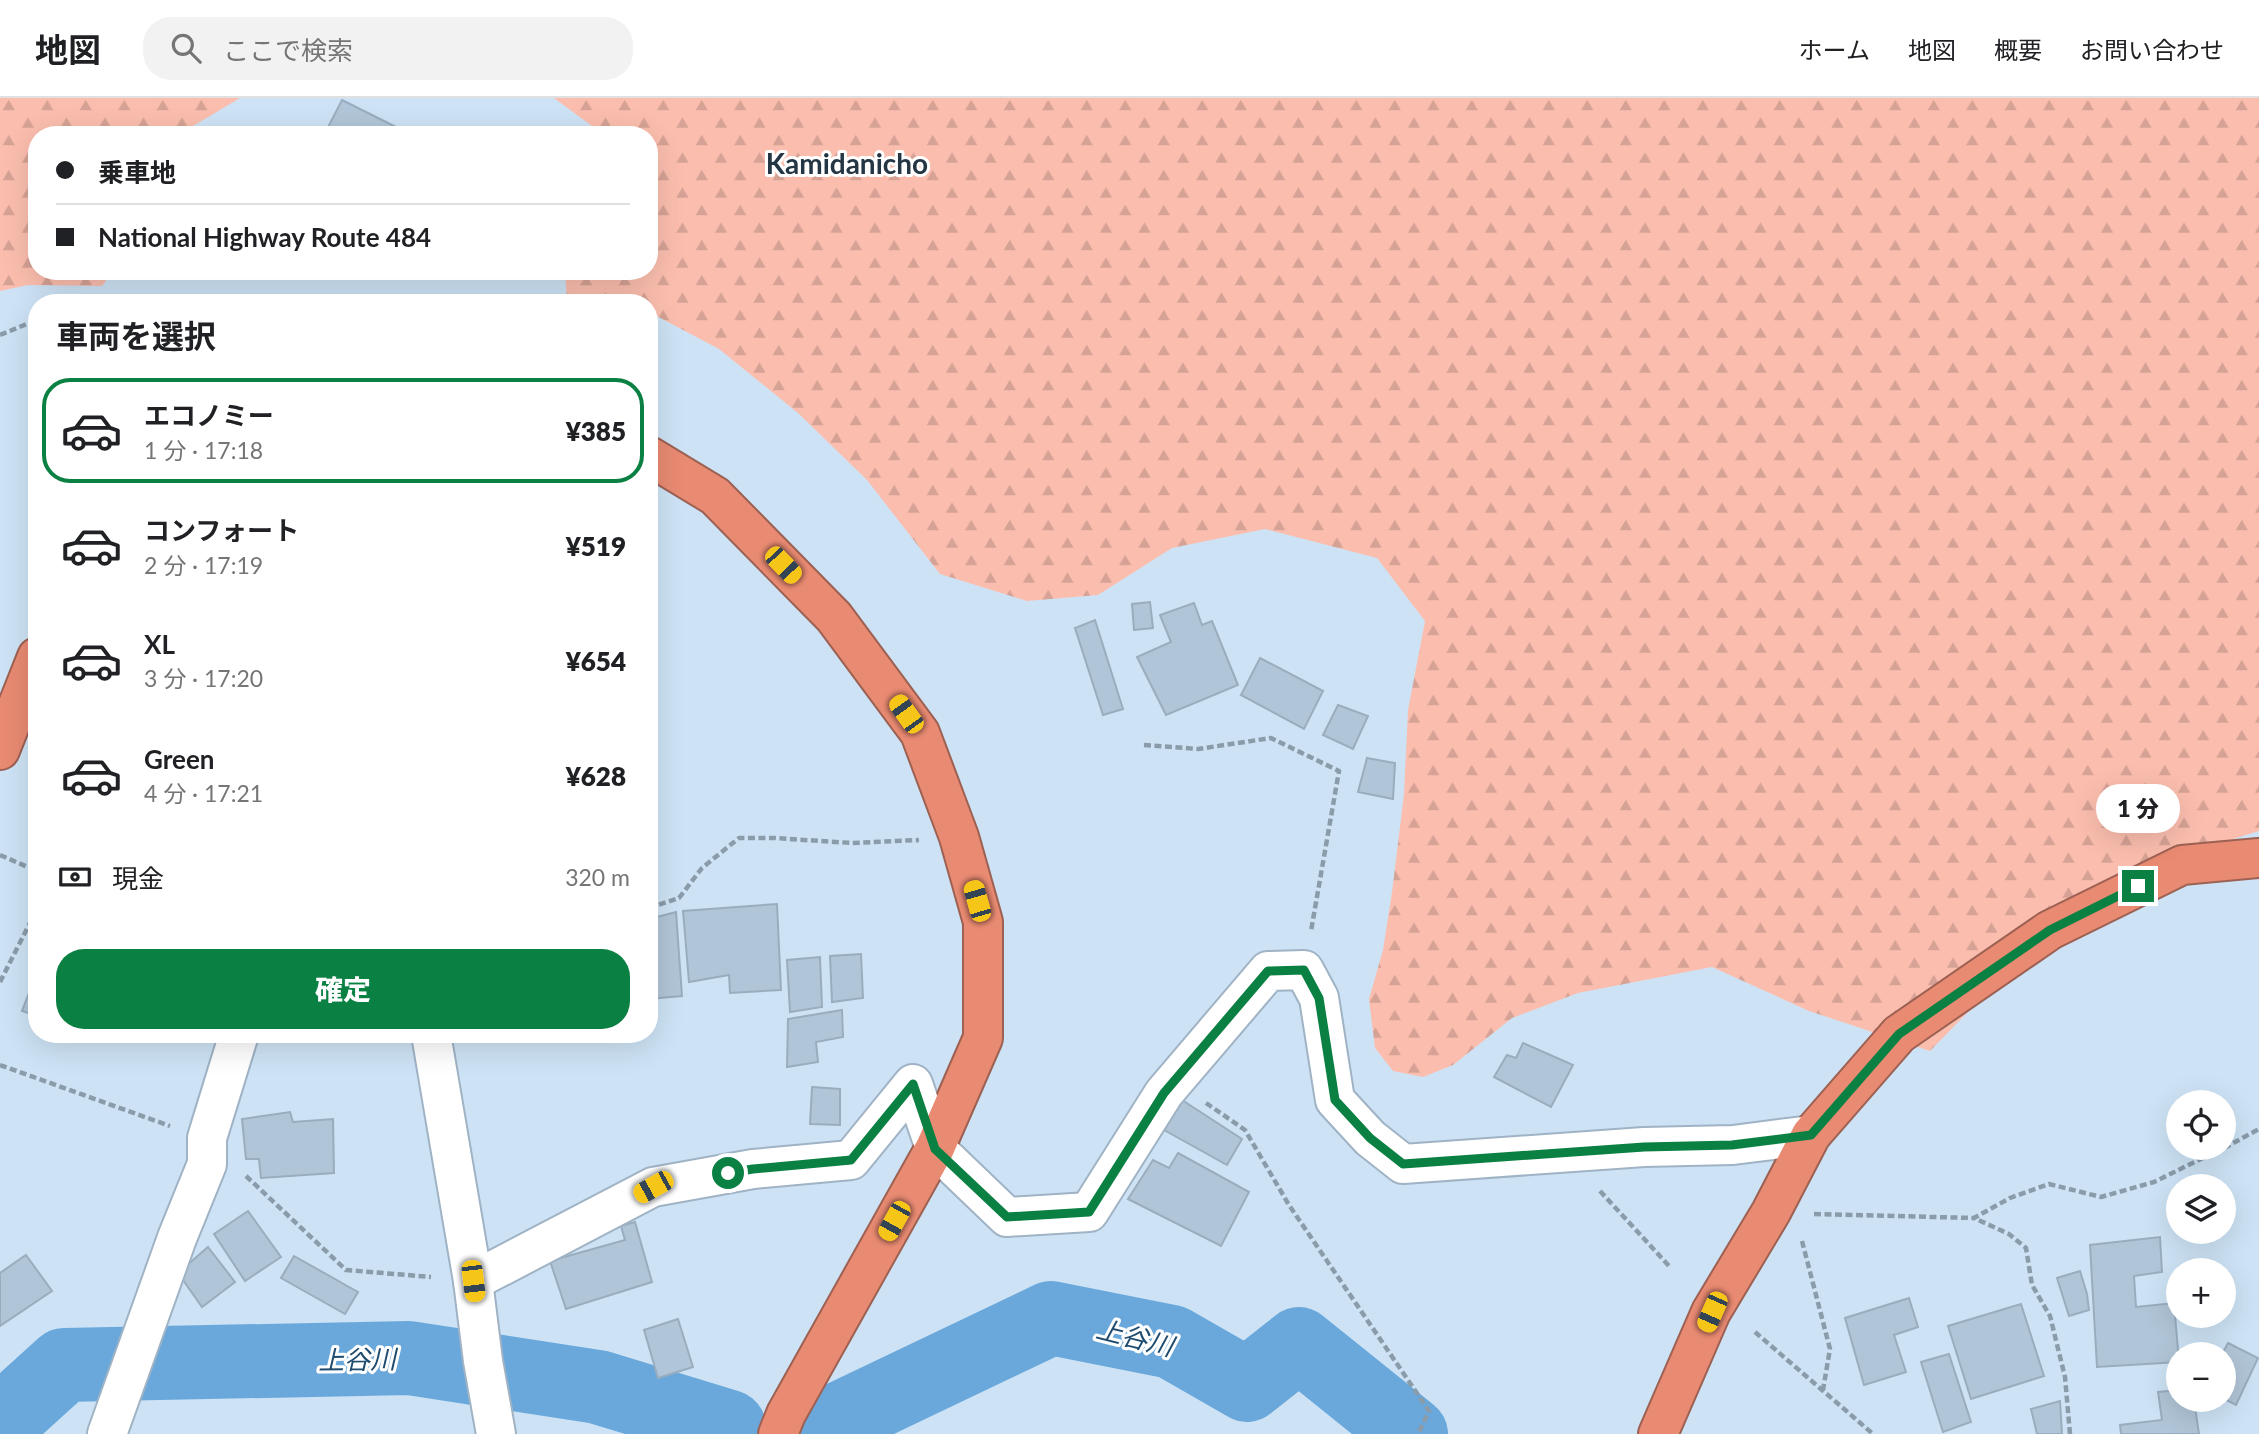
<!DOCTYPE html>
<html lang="ja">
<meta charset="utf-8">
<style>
:root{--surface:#fff;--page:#f2f2f2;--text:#202124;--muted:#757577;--line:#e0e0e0;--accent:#0b8043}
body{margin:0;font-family:Lato,"Noto Sans JP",sans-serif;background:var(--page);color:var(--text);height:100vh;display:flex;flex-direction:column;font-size:26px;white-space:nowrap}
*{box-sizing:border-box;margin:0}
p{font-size:23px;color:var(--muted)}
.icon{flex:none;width:38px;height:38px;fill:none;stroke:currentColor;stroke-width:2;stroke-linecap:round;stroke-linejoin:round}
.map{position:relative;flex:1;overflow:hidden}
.drawer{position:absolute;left:28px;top:196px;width:630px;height:749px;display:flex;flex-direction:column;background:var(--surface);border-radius:28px;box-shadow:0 7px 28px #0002}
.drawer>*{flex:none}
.guide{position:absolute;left:28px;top:28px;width:630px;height:154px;border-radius:28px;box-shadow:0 7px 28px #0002;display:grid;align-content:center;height:154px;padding:0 28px;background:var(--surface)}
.controls{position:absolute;left:2166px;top:992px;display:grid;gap:14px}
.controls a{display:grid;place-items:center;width:70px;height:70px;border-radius:50%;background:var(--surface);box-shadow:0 7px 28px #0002;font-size:35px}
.end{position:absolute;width:32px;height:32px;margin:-16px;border:9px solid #0b8043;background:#fff;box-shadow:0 0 0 4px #fff}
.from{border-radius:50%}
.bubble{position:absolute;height:49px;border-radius:24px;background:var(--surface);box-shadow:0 7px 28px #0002;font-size:23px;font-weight:800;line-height:49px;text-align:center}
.car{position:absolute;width:21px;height:42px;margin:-21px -10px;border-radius:9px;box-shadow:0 0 5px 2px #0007;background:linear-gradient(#f5c518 24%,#345 0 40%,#f5c518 0 76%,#345 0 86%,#f5c518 0)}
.guide b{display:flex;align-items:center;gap:24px;height:66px;font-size:26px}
.guide b+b{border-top:2px solid var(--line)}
.guide i{width:18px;height:18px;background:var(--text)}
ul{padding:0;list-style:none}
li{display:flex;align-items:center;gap:21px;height:105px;margin:0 14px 10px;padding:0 14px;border:4px solid transparent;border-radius:28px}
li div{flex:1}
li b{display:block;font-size:26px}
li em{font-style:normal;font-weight:800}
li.active{border-color:var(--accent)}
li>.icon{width:63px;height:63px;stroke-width:1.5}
h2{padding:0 28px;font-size:32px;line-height:84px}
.pay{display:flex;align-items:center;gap:18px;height:77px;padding:0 28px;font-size:26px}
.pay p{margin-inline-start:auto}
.primary-button{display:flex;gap:14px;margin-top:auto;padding:14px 28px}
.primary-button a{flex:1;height:80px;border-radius:28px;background:var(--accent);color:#fff;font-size:28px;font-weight:800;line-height:80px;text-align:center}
header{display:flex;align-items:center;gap:42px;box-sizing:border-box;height:98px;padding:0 35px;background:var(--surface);border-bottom:2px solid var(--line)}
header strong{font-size:33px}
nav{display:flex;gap:38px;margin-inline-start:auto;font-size:24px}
.search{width:490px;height:63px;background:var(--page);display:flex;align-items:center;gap:18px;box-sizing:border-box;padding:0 24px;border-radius:28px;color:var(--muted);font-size:26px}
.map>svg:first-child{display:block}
.forest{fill:url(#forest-firs)}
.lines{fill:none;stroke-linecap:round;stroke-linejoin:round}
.river{stroke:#6aa8db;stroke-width:74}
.building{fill:#b0c5d7;stroke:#99adbf;stroke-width:2}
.street-casing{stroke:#9fb3c5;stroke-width:42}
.highway-casing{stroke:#9c6153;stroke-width:42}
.path{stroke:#8a9ba9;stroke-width:4.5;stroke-dasharray:7 3.5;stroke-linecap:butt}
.street{stroke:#fff;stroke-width:38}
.highway{stroke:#e98a72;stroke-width:38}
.route{stroke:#0b8043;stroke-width:9}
.labels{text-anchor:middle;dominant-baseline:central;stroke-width:6;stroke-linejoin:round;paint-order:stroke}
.water-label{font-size:26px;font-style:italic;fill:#1e4b6e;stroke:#fff}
.quarter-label{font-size:28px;font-weight:bold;fill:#243543;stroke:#fff}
</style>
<header>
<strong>地図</strong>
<div class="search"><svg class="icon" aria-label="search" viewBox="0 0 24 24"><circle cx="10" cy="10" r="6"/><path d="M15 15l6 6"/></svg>ここで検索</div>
<nav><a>ホーム</a><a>地図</a><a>概要</a><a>お問い合わせ</a></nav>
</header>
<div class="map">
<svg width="2259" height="1336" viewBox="0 0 2259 1336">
<defs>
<pattern id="forest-firs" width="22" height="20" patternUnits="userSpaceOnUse" patternTransform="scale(1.75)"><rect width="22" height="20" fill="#fbbeae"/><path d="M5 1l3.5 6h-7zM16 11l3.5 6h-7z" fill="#d6a295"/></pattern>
</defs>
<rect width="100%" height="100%" fill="#cde3f5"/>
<!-- forest -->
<g class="forest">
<path d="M0 0H240L178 37H37V173H113L102 188 28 187 0 193Z"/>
<path d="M554 0H2259V733L2184 756 2054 837 1968 914 1930 953 1809 913 1712 869 1578 895 1512 920 1453 967 1423 979 1393 973 1375 950 1369 901 1383 852 1392 794 1404 696 1408 612 1425 523 1377 460 1265 431 1172 450 1098 497 1027 503 940 476 867 382 798 315 719 251 649 214V205H567L565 173H649V37H604Z"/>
</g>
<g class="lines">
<!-- river -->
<g class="river">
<path d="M0 1325 64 1267 409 1260 598 1289 729 1329"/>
<path d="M829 1326 1051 1220 1172 1244 1247 1287 1299 1246 1411 1336"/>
</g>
</g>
<!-- building -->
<g class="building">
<path d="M342 2 406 34 404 37H333L326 33Z"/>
<path d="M1150 504 1153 530 1134 532 1132 506Z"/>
<path d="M1194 505 1202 527 1212 523 1238 587 1166 617 1137 559 1171 544 1160 517Z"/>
<path d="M1095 522 1123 611 1103 617 1075 530Z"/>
<path d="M1260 560 1323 593 1304 631 1241 597Z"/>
<path d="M1338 607 1368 618 1353 651 1323 637Z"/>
<path d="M1367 660 1395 665 1393 701 1358 694Z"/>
<path d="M777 806 781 892 730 895 729 877 689 884 683 813Z"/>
<path d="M676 814 682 898 649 901V821Z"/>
<path d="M861 856 863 900 832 904 830 858Z"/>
<path d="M820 859 822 909 790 914 787 862Z"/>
<path d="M37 874V918L22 913Z"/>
<path d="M842 912 843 939 816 944 818 964 787 969 788 921Z"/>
<path d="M160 936H184L182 943Z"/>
<path d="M1523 945 1573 967 1551 1009 1494 979 1507 957 1516 960Z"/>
<path d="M812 989 840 991V1027L810 1026Z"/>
<path d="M1182 1002 1242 1041 1227 1067 1164 1032Z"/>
<path d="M290 1014 293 1024 333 1021 334 1075 261 1080 259 1061H246L242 1021Z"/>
<path d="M1178 1055 1249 1094 1221 1148 1128 1101 1153 1062 1169 1070Z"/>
<path d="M248 1113 281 1159 245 1183 214 1136Z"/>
<path d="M635 1124 652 1184 566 1211 550 1163 625 1142 621 1128Z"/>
<path d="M2160 1139 2162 1174 2134 1178 2136 1209 2174 1205 2179 1264 2097 1269 2090 1147Z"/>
<path d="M208 1149 235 1184 202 1209 178 1175Z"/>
<path d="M26 1157 52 1193 0 1228V1175Z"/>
<path d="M294 1158 358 1194 345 1216 281 1180Z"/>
<path d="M2080 1173 2087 1196 2089 1212 2069 1218 2057 1180Z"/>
<path d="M1909 1200 1918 1229 1894 1237 1906 1274 1864 1287 1845 1220Z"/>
<path d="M2021 1206 2044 1278 1971 1301 1948 1228Z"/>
<path d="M678 1221 693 1269 658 1280 644 1232Z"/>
<path d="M2228 1245 2258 1260 2236 1307 2224 1301V1256H2222Z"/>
<path d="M1949 1256 1971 1324 1943 1334 1921 1264Z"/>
<path d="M2179 1292V1302H2194L2199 1336H2121L2120 1327 2162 1322 2158 1294Z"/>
<path d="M2060 1303 2062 1336H2037L2031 1311Z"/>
</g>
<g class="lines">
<defs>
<g id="street">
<path d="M431 936 473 1183 483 1263 496 1336"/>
<path d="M473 1183 653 1089 753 1071 851 1062 913 986 935 1050 1007 1119 1089 1114 1164 995 1268 873 1304 872 1319 900 1335 1002 1370 1040 1403 1066 1644 1049 1733 1047 1811 1037"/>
<path d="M107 1336 177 1140 207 1066V1040L239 936"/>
</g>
<g id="highway">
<path d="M649 358 715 398 834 519 920 635 959 739 983 824V940L935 1050 786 1316 778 1336"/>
<path d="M0 652 37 559"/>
<path d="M1658 1336 1711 1214 1771 1114 1811 1037 1899 936 2050 832 2182 767 2259 760"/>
</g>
</defs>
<!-- street casing -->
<use href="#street" class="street-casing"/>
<!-- highway casing -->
<use href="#highway" class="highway-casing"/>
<!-- path -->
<g class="path">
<path d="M0 237 34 223 37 224"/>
<path d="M1144 647 1198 651 1271 640 1339 673 1311 833"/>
<path d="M0 757 37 773"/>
<path d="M649 810 679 800 702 770 739 740H774L852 745 919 742"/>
<path d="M0 884 37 811"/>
<path d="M0 967 170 1028"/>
<path d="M1206 1005 1245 1032 1289 1107 1429 1313 1418 1336"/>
<path d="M2224 1050 2259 1031"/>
<path d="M246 1078 346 1172 431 1179"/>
<path d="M1600 1093 1670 1169"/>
<path d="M1814 1116 1974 1120"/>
<path d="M1802 1143 1830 1251 1823 1292"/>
<path d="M1755 1234 1873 1336"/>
<path d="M2070 1336 2065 1279 2050 1218 2032 1187 2026 1150 2009 1136 1974 1120 2010 1100 2049 1086 2101 1099 2154 1084 2223 1050"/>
</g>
<!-- street -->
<use href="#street" class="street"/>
<!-- highway -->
<use href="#highway" class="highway"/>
</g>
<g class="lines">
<!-- route -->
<path class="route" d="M728 1075 753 1071 851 1062 913 986 935 1051 1007 1119 1089 1114 1164 995 1268 873 1304 872 1319 900 1335 1002 1370 1040 1403 1066 1644 1049 1732 1047 1811 1037 1899 936 2050 832 2138 788"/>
</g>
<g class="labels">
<!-- water labels -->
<g class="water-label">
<text transform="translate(1135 1239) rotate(14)">上谷川</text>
<text transform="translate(357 1261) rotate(-1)">上谷川</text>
</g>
<!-- quarter labels -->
<g class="quarter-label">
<text x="847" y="65">Kamidanicho</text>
</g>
</g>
</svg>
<div class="controls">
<a><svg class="icon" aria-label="locate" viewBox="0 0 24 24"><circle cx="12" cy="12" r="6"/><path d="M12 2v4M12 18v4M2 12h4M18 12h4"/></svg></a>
<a><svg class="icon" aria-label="layers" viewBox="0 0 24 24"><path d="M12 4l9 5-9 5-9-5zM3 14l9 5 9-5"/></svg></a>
<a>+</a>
<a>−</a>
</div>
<i class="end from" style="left:728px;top:1075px"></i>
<i class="end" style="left:2138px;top:788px"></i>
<div class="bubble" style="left:2096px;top:686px;width:84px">1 分</div>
<i class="car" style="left:783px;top:467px;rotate:136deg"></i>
<i class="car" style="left:906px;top:616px;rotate:324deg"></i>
<i class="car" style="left:977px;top:803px;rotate:344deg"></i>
<i class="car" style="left:653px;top:1089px;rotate:241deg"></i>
<i class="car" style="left:894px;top:1123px;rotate:209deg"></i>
<i class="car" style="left:473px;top:1183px;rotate:173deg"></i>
<i class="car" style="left:1712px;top:1214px;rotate:204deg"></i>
<div class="guide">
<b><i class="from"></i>乗車地</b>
<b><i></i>National Highway Route 484</b>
</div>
<section class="drawer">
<h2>車両を選択</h2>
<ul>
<li class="active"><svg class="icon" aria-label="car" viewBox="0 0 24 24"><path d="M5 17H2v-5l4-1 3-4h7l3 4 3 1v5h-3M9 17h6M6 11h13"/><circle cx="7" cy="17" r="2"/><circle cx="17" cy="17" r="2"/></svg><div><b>エコノミー</b><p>1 分 · 17:18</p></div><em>¥385</em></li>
<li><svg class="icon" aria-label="car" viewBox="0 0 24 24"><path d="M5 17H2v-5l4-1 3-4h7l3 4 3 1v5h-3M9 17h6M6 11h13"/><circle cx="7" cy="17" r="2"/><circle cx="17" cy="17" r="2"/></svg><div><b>コンフォート</b><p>2 分 · 17:19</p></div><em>¥519</em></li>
<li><svg class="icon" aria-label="car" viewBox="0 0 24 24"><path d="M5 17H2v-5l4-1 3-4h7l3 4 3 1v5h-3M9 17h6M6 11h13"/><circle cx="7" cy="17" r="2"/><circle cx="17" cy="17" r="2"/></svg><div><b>XL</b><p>3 分 · 17:20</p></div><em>¥654</em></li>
<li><svg class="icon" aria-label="car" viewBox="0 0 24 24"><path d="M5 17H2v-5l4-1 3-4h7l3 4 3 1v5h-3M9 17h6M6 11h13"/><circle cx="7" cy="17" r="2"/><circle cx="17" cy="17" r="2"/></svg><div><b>Green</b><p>4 分 · 17:21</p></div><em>¥628</em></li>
</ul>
<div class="pay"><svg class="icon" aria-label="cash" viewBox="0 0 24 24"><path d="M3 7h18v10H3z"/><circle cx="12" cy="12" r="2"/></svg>現金<p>320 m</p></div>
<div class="primary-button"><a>確定</a></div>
</section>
</div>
